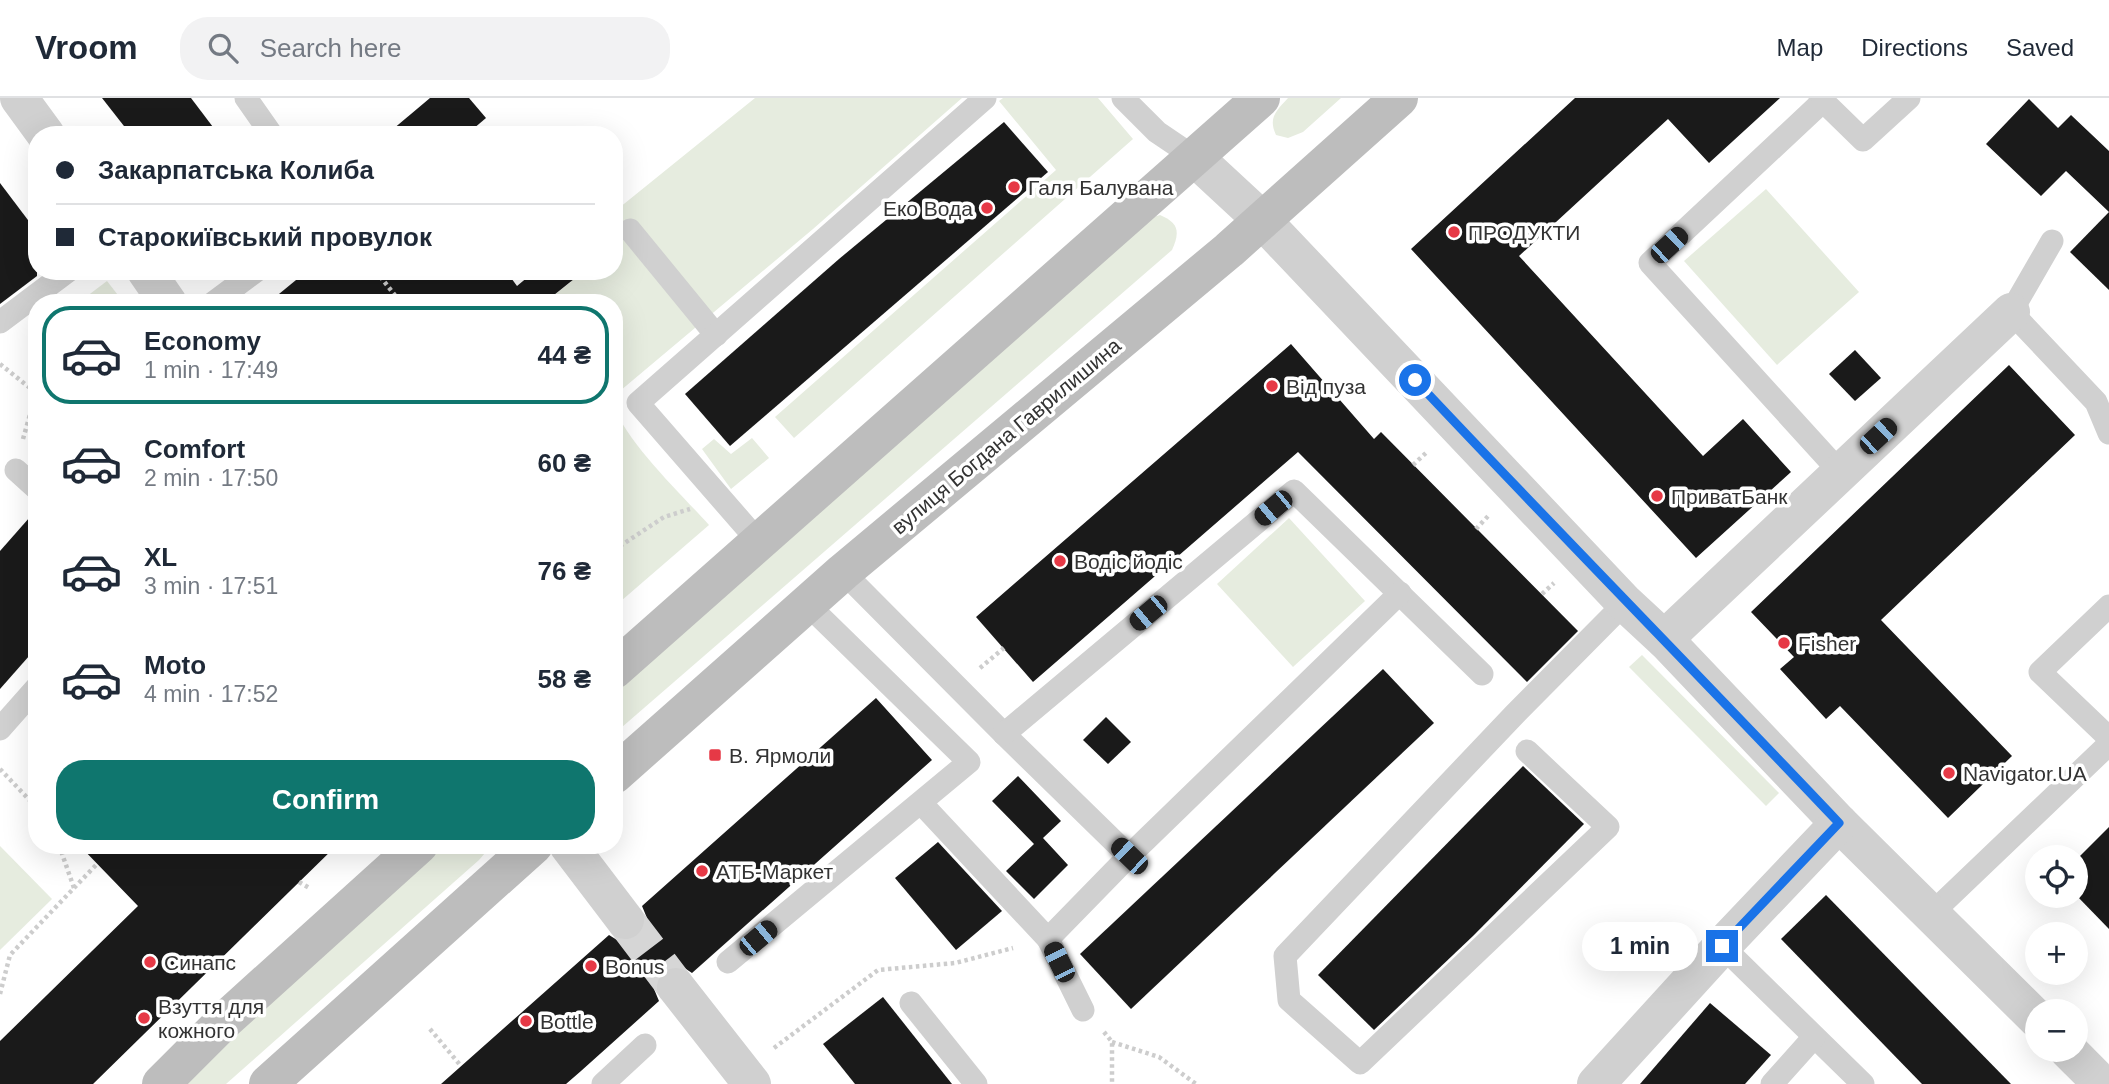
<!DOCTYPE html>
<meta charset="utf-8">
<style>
:root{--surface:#fff;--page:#f2f2f3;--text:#1f2937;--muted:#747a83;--line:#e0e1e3;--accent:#0f766e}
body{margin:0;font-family:Helvetica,sans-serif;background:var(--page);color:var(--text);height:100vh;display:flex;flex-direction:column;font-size:26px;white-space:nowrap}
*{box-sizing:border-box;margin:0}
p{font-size:23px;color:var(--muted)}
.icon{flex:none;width:38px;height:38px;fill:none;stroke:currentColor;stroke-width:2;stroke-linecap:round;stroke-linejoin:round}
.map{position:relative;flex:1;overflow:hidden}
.details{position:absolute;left:28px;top:196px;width:595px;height:560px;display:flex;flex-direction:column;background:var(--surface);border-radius:28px;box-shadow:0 7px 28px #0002}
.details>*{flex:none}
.guide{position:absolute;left:28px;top:28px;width:595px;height:154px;border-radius:28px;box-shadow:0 7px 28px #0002;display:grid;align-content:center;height:154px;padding:0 28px;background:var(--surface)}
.controls{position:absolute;left:2025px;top:747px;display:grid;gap:14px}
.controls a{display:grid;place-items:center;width:63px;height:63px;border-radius:50%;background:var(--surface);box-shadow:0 7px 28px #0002;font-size:35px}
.end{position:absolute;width:32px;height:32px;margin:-16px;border:9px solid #1a73e8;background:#fff;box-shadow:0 0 0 4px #fff}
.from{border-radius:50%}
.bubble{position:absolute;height:49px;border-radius:24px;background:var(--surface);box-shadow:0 7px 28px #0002;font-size:23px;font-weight:700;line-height:49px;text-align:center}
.car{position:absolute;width:21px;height:42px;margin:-21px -10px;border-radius:9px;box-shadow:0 0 5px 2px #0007;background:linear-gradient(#222 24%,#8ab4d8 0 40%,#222 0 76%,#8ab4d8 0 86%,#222 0)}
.guide b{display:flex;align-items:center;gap:24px;height:66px;font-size:26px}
.guide b+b{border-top:2px solid var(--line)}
.guide i{width:18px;height:18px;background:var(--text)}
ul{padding:12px 0 0;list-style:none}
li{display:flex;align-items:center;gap:21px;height:98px;margin:0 14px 10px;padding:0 14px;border:4px solid transparent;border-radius:28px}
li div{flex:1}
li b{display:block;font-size:26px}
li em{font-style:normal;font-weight:700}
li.on{border-color:var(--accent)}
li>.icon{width:63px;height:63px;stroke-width:1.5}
.cta{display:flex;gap:14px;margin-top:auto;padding:14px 28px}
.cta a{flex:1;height:80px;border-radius:28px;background:var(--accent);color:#fff;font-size:28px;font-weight:700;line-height:80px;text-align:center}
header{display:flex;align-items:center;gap:42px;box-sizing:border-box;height:98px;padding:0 35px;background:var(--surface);border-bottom:2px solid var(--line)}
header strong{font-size:33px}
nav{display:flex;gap:38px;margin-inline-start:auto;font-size:24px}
.search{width:490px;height:63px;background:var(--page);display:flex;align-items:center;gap:18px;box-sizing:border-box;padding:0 24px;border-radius:28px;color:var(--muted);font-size:26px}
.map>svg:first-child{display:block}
.green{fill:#e6ecdf}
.building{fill:#1a1a1a}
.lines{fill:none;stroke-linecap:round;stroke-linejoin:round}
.street-tunnel{stroke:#d6d6d6;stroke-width:38;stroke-dasharray:38 19;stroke-linecap:butt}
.path{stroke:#cdcdcd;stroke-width:4.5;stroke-dasharray:3.5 3.5;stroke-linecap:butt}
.lane{stroke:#d0d0d0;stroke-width:23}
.street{stroke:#d0d0d0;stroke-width:38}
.secondary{stroke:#bdbdbd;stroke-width:38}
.route{stroke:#1a73e8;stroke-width:9}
.poi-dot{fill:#e63946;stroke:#fff;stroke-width:2.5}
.labels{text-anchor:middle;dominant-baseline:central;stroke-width:7;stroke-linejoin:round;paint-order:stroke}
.poi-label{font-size:21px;fill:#333;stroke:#fff;text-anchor:start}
.street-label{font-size:21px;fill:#333;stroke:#fff}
</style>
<header>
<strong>Vroom</strong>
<div class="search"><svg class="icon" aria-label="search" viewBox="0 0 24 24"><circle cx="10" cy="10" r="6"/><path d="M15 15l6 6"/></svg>Search here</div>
<nav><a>Map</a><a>Directions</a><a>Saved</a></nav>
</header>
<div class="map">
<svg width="2109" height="986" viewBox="0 0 2109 986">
<rect width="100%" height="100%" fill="#fff"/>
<!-- green -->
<g class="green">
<path d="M755 0H962L813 131 614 298V205H544L571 184 563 173H614V114Z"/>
<path d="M1003 0H1098L1133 41 794 340 775 319 1056 72 999 3Z"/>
<path d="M1288 0H1341L1303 34 1288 40 1276 37C1268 20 1276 13 1288 0Z"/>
<path d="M1766 91 1859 194 1777 267 1684 163Z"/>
<path d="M1160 117C1179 125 1180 134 1172 152L614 636V593L1141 123Z"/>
<path d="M107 183 124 205H78Z"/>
<path d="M614 308C626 344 683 398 709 427L614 509Z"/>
<path d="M752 340 769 360 731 391 702 351 714 341 731 356Z"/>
<path d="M1289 420 1365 503 1293 569 1217 486Z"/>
<path d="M1642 557 1779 695 1766 708 1629 569Z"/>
<path d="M436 747H492L479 762 226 986H176Z"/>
<path d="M0 748 52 801 0 852Z"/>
</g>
<!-- building -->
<g class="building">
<path d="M102 0H191L219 37H131Z"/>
<path d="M430 0H469L486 20 466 37H386Z"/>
<path d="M1575 0H1780L1709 65 1668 21 1519 158 1703 358 1743 321 1791 374 1696 460 1411 151Z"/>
<path d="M2029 1 2058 30 2071 17 2109 53V114L2066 73 2041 98 1986 46Z"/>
<path d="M1004 24 1048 74 730 348 685 296 839 161Z"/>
<path d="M0 85 37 134V178L0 206Z"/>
<path d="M2109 114V192L2070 154Z"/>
<path d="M307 173H506L517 188 535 173H584L544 205H268Z"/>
<path d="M1291 246 1374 341 1381 334 1578 533 1527 584 1298 354 1033 584 976 519Z"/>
<path d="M1855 252 1881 280 1855 303 1829 276Z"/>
<path d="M2009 267 2075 337 1881 522 2012 658 1948 720 1840 608 1826 621 1780 571 1794 559 1751 514Z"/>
<path d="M37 411V549L0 591V453Z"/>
<path d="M1383 571 1434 625 1131 911 1080 856Z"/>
<path d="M876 600 932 662 692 875 683 869 674 867 662 872 656 881 654 891 659 903 581 973 566 986H441L609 837 617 842 627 844 639 839 645 831 647 820 642 808Z"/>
<path d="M1106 619 1131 644 1108 666 1083 642Z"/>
<path d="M1523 668 1584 726 1473 838 1374 932 1318 877Z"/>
<path d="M1018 678 1061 723 1043 740 1068 767 1034 801 1006 773 1034 746 992 703Z"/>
<path d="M2109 729V831L2076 797V762Z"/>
<path d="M938 744 1002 813 956 852 895 780Z"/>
<path d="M79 747H337L93 986H0V943L138 808Z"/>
<path d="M1826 797 2011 986H1922L1781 841Z"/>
<path d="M883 899 952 986H855L823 946Z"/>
<path d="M1710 905 1771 957 1745 986H1640Z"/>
</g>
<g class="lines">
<!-- street-tunnel -->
<path class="street-tunnel" d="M625 822 676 889"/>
<!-- path -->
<g class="path">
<path d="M376 173 401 205"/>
<path d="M0 266 35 294"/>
<path d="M23 341 37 292"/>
<path d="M1413 367 1428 353"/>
<path d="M1476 431 1490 416"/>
<path d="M614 452 664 419 690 411"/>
<path d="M1542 496 1554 485"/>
<path d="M980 570 1004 550"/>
<path d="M0 671 37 710"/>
<path d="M299 784 311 791"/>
<path d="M74 790 97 766"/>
<path d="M0 896 10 857 74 790 59 747"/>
<path d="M430 931 461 968"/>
<path d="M1104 934 1112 944V986"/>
<path d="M1112 944 1159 959 1196 986"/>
<path d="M774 950 878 872 955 865 1013 850"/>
</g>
<!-- lane -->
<g class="lane">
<path d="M246 0 272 37"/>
<path d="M1123 0 1157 34 1194 59"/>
<path d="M1820 0 1823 3 1650 165 1840 374"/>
<path d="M1823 3 1863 42 1909 0"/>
<path d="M630 132 716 237"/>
<path d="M2052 143 2011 214 2096 304 2109 335"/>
<path d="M213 205 256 173"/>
<path d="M0 224 68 173"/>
<path d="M16 372 37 391"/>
<path d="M759 444 638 305 985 0"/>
<path d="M843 474 1004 636 1129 758"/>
<path d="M2109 508 2040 574 2109 640"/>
<path d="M0 631 37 589"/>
<path d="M1004 636 1294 393 1482 576"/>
<path d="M1527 653 1608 729 1360 965 1289 902 1285 858 1515 616 1625 505"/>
<path d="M921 705 1048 841"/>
<path d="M1931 816 2109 646"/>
<path d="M1722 848 1863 986"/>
<path d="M728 864 969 664 807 506"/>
<path d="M911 905 976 986"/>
<path d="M1083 912 1048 841 1129 758 1400 495"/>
<path d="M603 986 645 947"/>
<path d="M1772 986 1814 939"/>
</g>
<!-- street -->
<g class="street">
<path d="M19 0 46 37"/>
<path d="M1194 59 1262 122 1625 505 1666 543 1839 725 2037 921"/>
<path d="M146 173 168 205"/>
<path d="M1666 543 1678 528 2011 214"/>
<path d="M568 747 625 822"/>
<path d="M676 889 752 986"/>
<path d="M2068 952 2102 986"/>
<path d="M1596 986 1722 848 1839 725"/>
</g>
<!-- secondary -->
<g class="secondary">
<path d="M614 572 1261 0"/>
<path d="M614 677 843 474 1229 152 1399 0"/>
<path d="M161 986 223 924 419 747"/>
<path d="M268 986 534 747"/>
</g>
</g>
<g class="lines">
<!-- route -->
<path class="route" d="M1415 282C1555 431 1698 576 1839 725L1722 848"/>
</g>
<!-- markers -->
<g class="poi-dot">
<circle cx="1014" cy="89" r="7"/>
<circle cx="987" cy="110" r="7"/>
<circle cx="1454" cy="134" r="7"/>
<circle cx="1272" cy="288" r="7"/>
<circle cx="1657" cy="398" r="7"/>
<circle cx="1060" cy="463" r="7"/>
<circle cx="1784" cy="545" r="7"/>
<rect x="708" y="650" width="14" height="14" rx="3.5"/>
<circle cx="1949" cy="675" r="7"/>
<circle cx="702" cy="773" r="7"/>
<circle cx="150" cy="864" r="7"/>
<circle cx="591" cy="868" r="7"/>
<circle cx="144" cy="920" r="7"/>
<circle cx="526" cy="923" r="7"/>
</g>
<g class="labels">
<!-- poi labels -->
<g class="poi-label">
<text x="1028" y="89">Галя Балувана</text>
<text x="973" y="110" text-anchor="end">Еко Вода</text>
<text x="1468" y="134">ПРОДУКТИ</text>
<text x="1286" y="288">Від пуза</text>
<text x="1671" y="398">ПриватБанк</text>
<text x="1074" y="463">Водіс йодіс</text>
<text x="1798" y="545">Fisher</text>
<text x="729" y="657">В. Ярмоли</text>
<text x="1963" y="675">Navigator.UA</text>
<text x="716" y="773">АТБ-Маркет</text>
<text x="164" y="864">Синапс</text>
<text x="605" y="868">Bonus</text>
<text x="158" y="908">Взуття для<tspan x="158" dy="24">кожного</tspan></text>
<text x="540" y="923">Bottle</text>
</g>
<!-- street labels -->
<g class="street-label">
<text transform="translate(1006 338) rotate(-40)">вулиця Богдана Гаврилишина</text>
</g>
</g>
</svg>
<div class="controls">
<a><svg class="icon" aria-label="locate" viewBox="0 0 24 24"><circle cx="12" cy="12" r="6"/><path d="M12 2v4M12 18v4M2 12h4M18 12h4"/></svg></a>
<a>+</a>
<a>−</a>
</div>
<i class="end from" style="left:1415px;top:282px"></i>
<i class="end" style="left:1722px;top:848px"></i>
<div class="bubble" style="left:1582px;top:824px;width:116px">1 min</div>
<i class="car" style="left:1669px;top:147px;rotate:47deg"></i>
<i class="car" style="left:1878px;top:338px;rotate:47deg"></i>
<i class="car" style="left:1273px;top:410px;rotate:230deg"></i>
<i class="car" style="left:1148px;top:515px;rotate:230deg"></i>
<i class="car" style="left:1129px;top:758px;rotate:314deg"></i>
<i class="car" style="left:758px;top:840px;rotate:50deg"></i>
<i class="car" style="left:1059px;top:864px;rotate:334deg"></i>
<div class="guide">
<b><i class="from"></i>Закарпатська Колиба</b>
<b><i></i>Старокиївський провулок</b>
</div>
<section class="details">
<ul>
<li class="on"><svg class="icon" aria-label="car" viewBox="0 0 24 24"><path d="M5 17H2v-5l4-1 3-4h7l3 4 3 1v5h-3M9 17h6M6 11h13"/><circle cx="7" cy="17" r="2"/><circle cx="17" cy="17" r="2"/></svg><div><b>Economy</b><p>1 min · 17:49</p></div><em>44 ₴</em></li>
<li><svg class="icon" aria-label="car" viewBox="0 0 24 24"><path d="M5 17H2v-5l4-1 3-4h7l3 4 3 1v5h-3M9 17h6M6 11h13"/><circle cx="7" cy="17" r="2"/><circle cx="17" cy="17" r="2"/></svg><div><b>Comfort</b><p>2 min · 17:50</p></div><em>60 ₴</em></li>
<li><svg class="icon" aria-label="car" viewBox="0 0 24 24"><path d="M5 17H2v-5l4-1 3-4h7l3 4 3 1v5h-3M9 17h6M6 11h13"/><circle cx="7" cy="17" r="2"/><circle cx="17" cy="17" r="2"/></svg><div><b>XL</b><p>3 min · 17:51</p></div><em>76 ₴</em></li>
<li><svg class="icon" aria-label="car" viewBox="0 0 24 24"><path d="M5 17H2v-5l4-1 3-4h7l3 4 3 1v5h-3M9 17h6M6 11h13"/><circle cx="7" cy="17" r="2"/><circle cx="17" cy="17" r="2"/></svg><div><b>Moto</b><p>4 min · 17:52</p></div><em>58 ₴</em></li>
</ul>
<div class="cta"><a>Confirm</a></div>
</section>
</div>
